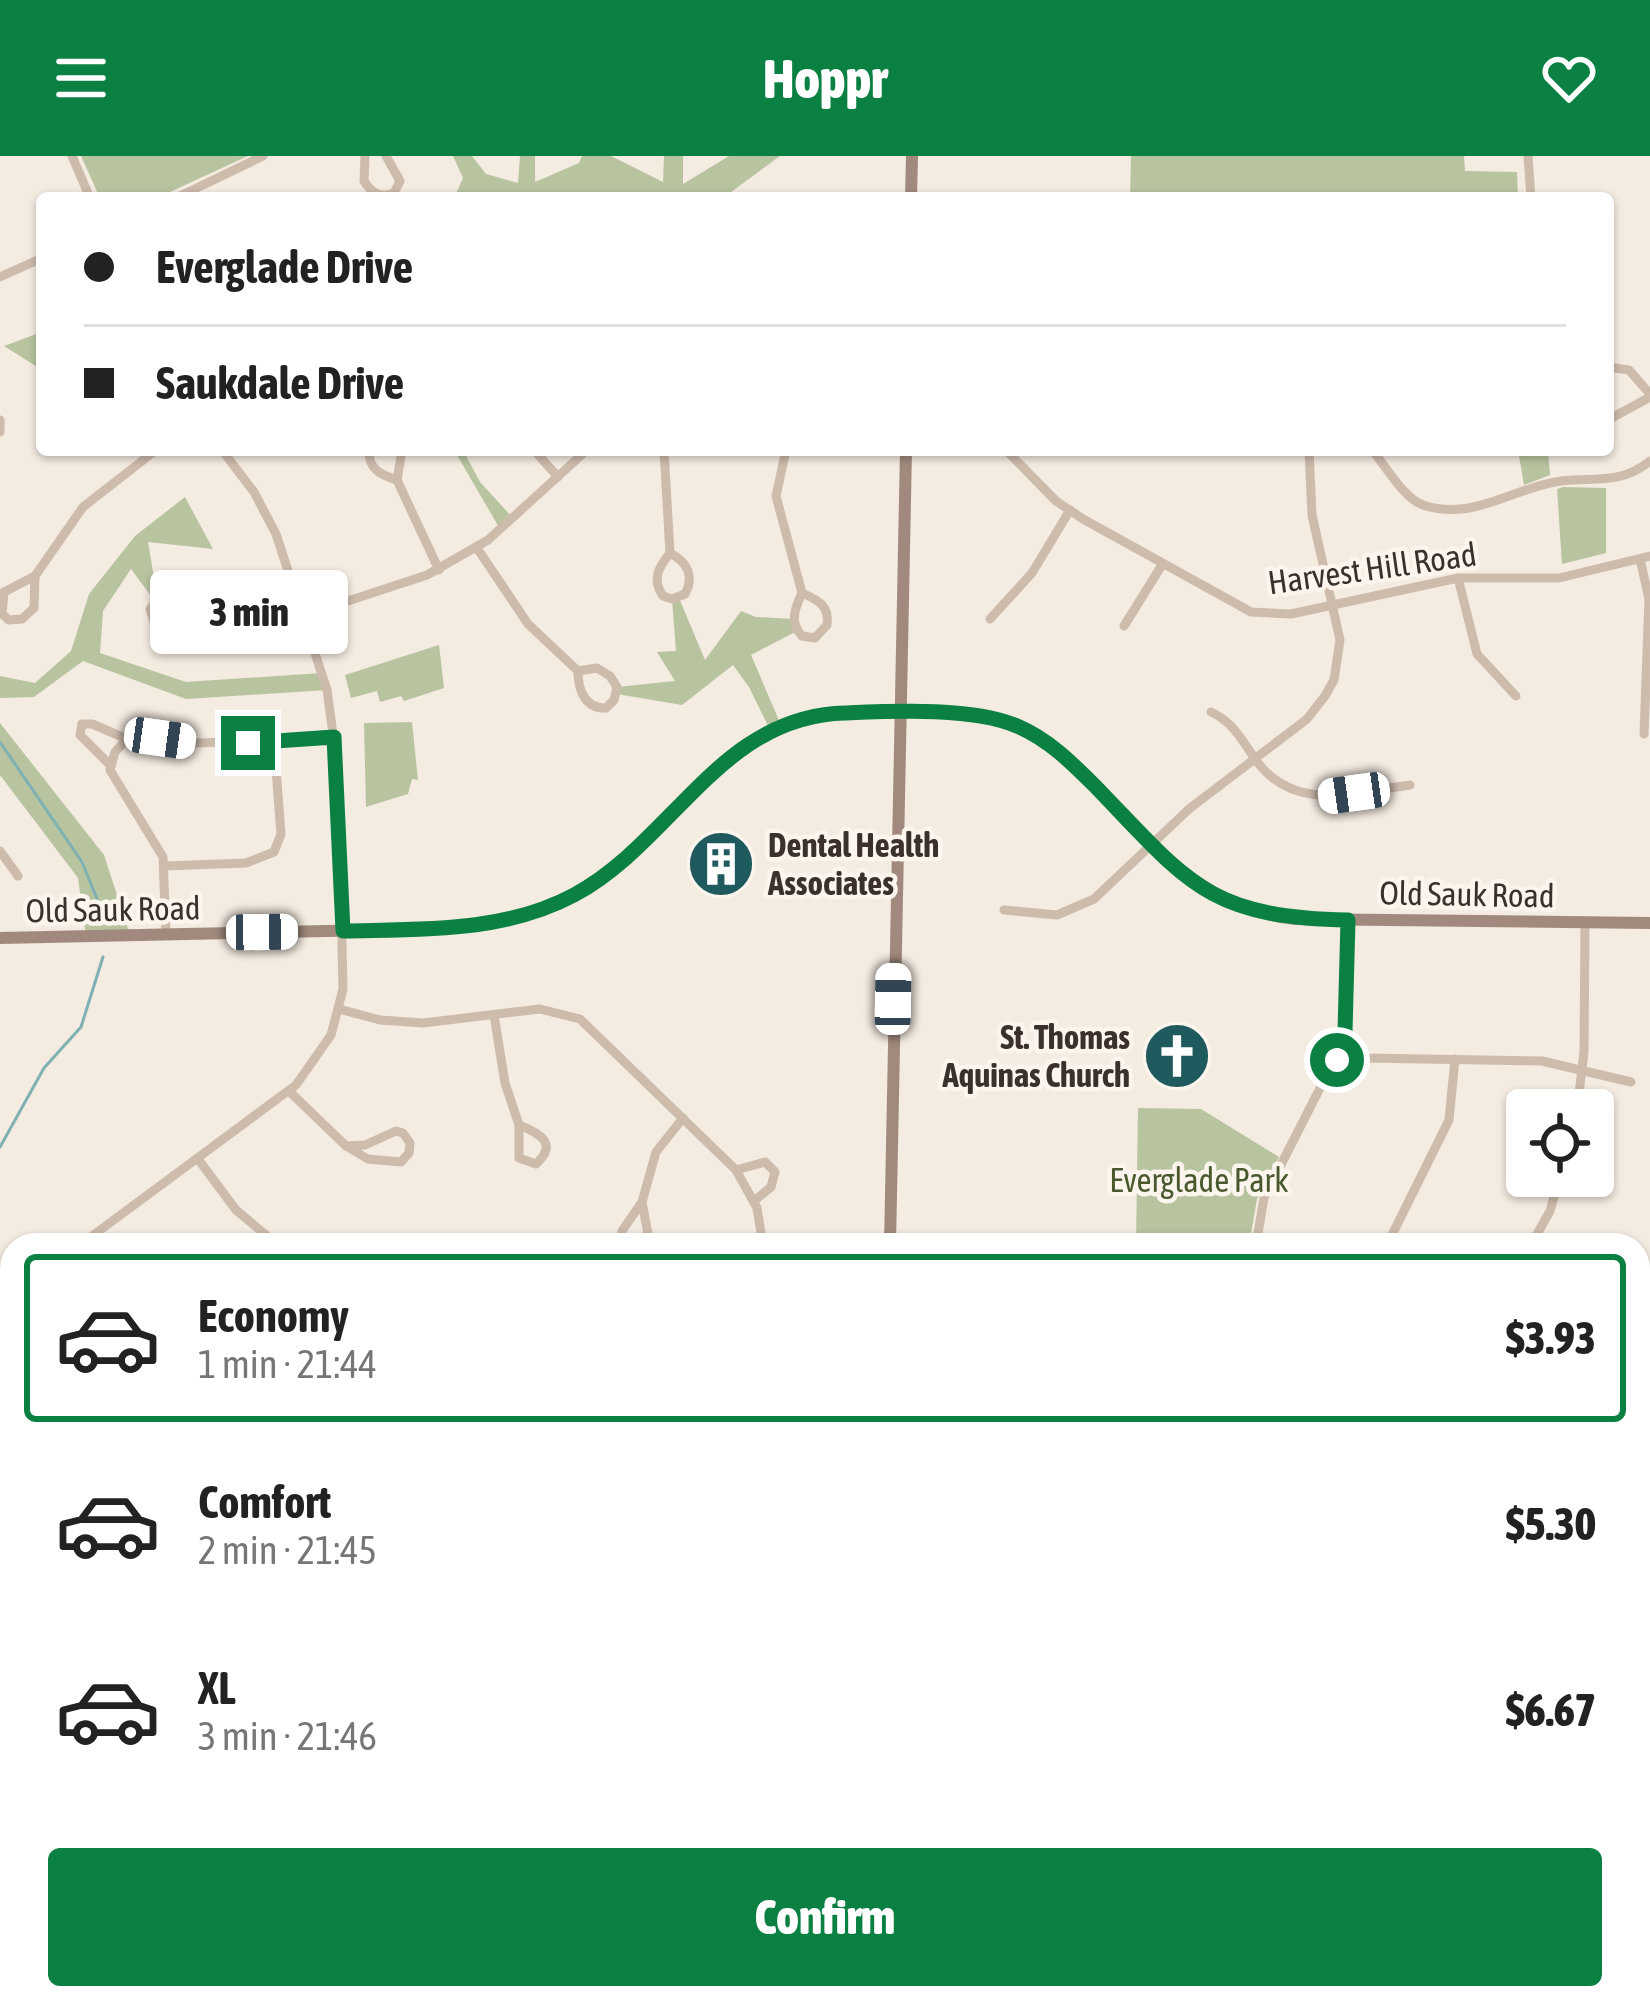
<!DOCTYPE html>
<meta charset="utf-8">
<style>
:root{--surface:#fff;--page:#f6f6f6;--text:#222;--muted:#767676;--line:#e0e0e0;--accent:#0b8043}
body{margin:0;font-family:"Asap Condensed",sans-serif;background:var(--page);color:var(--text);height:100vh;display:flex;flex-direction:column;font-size:45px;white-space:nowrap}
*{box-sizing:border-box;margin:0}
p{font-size:39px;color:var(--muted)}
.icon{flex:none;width:66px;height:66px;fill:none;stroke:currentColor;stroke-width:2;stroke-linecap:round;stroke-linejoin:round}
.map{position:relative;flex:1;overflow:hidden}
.drawer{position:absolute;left:0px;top:1077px;width:1650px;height:777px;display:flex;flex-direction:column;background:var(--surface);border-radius:36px 36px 0 0;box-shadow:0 3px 9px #0004}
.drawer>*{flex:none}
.guide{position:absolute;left:36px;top:36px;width:1578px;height:264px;border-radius:12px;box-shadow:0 3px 9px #0004;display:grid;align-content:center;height:264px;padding:0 48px;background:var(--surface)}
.buttons{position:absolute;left:1506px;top:933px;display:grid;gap:24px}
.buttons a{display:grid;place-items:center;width:108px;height:108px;border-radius:12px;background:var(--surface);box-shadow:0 3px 9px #0004;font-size:60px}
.end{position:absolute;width:54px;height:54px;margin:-27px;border:15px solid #0b8043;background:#fff;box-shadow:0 0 0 6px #fff}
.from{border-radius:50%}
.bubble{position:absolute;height:84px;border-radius:12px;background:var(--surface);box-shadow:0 3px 9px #0004;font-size:39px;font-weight:800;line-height:84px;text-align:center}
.car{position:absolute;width:36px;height:72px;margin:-36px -18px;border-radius:15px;box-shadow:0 0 9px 3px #0007;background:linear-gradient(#fff 24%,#345 0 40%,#fff 0 76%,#345 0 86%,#fff 0)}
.guide b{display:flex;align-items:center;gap:42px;height:114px;font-size:45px}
.guide b+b{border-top:3px solid var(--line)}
.guide i{width:30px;height:30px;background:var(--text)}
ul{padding:21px 0 0;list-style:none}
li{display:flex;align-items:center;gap:36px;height:168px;margin:0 24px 18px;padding:0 24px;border:6px solid transparent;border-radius:12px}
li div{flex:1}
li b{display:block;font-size:45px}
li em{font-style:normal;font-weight:800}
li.on{border-color:var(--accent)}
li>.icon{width:108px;height:108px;stroke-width:1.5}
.action{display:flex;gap:24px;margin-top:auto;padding:24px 48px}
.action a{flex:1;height:138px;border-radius:12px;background:var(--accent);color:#fff;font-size:48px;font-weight:800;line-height:138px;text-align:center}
header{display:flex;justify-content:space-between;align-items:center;height:156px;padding:0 48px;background:var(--accent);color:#fff;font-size:54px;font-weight:800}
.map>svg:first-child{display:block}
.green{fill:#b8c4a0}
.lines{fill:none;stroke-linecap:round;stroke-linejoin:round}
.stream{stroke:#7fb0b2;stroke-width:3}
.street{stroke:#cdbbac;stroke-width:9}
.secondary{stroke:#a18a7d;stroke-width:12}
.route{stroke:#0b8043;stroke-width:15}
.labels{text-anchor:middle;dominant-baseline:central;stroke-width:9;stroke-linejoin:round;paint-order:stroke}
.street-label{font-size:33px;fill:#3b302b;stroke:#fbf5ee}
.poi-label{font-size:33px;font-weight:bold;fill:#3b302b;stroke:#fbf5ee;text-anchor:start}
.park-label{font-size:33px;fill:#4a5a2e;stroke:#fbf5ee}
</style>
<header><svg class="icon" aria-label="menu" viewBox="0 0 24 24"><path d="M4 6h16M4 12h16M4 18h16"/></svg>Hoppr<svg class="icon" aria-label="heart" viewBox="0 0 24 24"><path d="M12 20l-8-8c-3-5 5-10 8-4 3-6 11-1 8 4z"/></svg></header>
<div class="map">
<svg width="1650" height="1852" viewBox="0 0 1650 1852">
<rect width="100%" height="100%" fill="#f4ebe1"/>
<!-- green -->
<g class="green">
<path d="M81 0H248L157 42H100Z"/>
<path d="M453 0H472L486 18 518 27 520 0H535V26L579 7 582 0H611L663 26 664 0H683V28L729 0H780L723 42H454L463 22Z"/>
<path d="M1131 0H1464L1465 15 1517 16 1518 42H1130Z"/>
<path d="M42 176V214L4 190Z"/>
<path d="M454 294H463L480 326 513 362 500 373Z"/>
<path d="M1518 294H1548L1550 319 1524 329Z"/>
<path d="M1563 331 1606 332V397L1562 408 1557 333Z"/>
<path d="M185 341 213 393 148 386 157 440 154 444 131 413 103 455 100 497 186 526 322 517 327 534 186 543 83 505 34 541 0 542V520L35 527 71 495 89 438 135 380Z"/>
<path d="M679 442 705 504 741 455 756 461 794 463 797 475 751 499 781 569 770 574 749 531 733 509 682 549 617 538V531L675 525 657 496 676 495 672 443Z"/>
<path d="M439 489 444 532 404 545 401 540 380 546 377 535 351 542 345 519Z"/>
<path d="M412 566 418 624 412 623 408 638 366 651 364 567Z"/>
<path d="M0 567 104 699 130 779 86 780 78 722 0 619Z"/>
<path d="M1138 952 1201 953 1279 1001 1257 1043 1249 1089H1136Z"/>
<path d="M0 1492 12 1493V1842H221V1852H0Z"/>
</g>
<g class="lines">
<!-- stream -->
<g class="stream">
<path d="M0 586 82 706 102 755"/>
<path d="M0 991 44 912 81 871 103 801"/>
</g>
<!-- street -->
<g class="street">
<path d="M72 0 90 42"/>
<path d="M365 0 364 25C371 36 380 43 394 37L400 25 386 0"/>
<path d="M1528 0 1531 42"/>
<path d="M176 42 263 0"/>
<path d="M0 121 42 102"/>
<path d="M1608 211 1629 214 1650 238"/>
<path d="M0 264V276"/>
<path d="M1608 264 1650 241"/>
<path d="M369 294C368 313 381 319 397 324L402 294"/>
<path d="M534 294 558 321"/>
<path d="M664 294 670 397"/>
<path d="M786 294 776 340 802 437"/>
<path d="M1006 294 1056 345 1083 363 1251 456 1291 458 1458 422H1559L1650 400"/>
<path d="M1372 294C1386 310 1403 342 1423 349 1473 366 1514 331 1561 325 1595 321 1620 329 1650 305"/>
<path d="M397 324 439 414"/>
<path d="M477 392 528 468 578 515"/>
<path d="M670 397C687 406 695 420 685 438L672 443 663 440C651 423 659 411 670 397Z"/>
<path d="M1640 403 1649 443 1644 578"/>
<path d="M35 420 83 351 156 294"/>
<path d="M35 420 34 452 22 463 9 464 2 458 4 436Z"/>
<path d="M1458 422 1477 498 1516 540"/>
<path d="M163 437 183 443 199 465 177 474 154 466 150 453Z"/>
<path d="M802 437C818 444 830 450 827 469L815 482 802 480C789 466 795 452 802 437Z"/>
<path d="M990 463 1032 417 1070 354"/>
<path d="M199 465 232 474 269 471 427 419 488 384 587 294"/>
<path d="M1124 470 1162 409"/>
<path d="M597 512 610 520 617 531 614 544 606 552C585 553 578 534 578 515Z"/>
<path d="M1211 556C1233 566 1242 584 1255 603 1293 657 1353 637 1410 629"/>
<path d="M127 583 115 596 110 614 163 701 166 779"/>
<path d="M111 610 80 579 82 568H92L127 583 201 587 334 581"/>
<path d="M0 695 18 720"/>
<path d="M165 710 246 707 274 696 281 678 274 587"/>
<path d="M1004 754 1057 759 1094 743 1189 653 1307 563 1325 540 1334 524 1340 484 1312 359 1309 294"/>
<path d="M339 853 380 864 423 867 540 853 580 863 736 1014 757 1052 763 1089"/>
<path d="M494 859 505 927 519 969"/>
<path d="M1340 896 1365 902 1542 905 1631 926"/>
<path d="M289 935 346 990"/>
<path d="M1577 954 1584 896 1585 767"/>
<path d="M519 969C539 977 559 987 536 1008L519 1002Z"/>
<path d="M396 975 403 977 410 987 409 997 401 1006 368 1003 346 990 365 989Z"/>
<path d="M198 1003 236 1054 278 1089"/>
<path d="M736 1014 765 1006 775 1016 771 1031 754 1045"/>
<path d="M642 1046 656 996 683 962"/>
<path d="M80 1089 296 929 331 879 343 833 338 615 327 534 276 378 254 336 222 294"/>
<path d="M621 1089 622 1075 642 1046 650 1089"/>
<path d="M1256 1089 1264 1042 1342 889 1347 764"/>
<path d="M1387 1089 1449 964 1455 903"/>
<path d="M1531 1089 1550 1055 1560 1020"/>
<path d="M1638 1182 1650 1171"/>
<path d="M0 1217H12"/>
<path d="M1638 1300 1650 1313"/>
<path d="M0 1410H12"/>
<path d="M1638 1487 1650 1500"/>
<path d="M232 1842V1852"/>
<path d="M1583 1842V1852"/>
<path d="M614 1852 615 1842"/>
</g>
<!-- secondary -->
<g class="secondary">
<path d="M911 42 912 0"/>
<path d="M0 782 424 773C486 770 545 761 597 725 682 665 731 559 847 556 898 555 961 551 1010 567 1042 577 1068 602 1090 626 1152 688 1203 754 1296 763L1650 767"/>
<path d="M890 1089 906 294"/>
<path d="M1284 1842 1290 1852"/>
<path d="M883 1852V1842"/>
</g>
</g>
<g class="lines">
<!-- route -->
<path class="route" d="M248 587 334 581 343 775C421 773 503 777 574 739 673 686 720 560 845 557 894 555 972 551 1017 570 1048 583 1072 607 1095 630 1188 726 1206 761 1348 764L1345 876 1337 904"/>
</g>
<!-- icons -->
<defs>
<symbol id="building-disc" viewBox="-11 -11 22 22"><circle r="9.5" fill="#1f5a5e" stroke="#fbf5ee"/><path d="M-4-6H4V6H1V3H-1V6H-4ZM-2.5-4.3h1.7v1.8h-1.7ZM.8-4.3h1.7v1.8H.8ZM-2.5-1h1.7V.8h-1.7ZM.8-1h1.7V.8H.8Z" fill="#fff"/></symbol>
<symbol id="church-disc" viewBox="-11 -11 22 22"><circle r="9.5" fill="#1f5a5e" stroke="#fbf5ee"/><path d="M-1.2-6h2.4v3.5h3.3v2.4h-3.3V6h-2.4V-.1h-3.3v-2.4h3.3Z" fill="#fff"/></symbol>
</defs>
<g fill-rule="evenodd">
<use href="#building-disc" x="683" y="670" width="76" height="76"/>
<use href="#church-disc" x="1139" y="862" width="76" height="76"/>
</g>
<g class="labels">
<!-- street labels -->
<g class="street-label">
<text transform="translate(1372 412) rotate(-8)">Harvest Hill Road</text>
<text transform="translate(1467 738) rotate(1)">Old Sauk Road</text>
<text transform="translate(113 753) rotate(-1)">Old Sauk Road</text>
</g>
<!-- poi labels -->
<g class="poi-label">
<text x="768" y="689">Dental Health<tspan x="768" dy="38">Associates</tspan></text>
<text x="1130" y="881" text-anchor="end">St. Thomas<tspan x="1130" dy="38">Aquinas Church</tspan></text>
</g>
<!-- park labels -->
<g class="park-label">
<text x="1199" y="1024">Everglade Park</text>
</g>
</g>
</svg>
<div class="buttons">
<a><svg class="icon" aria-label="locate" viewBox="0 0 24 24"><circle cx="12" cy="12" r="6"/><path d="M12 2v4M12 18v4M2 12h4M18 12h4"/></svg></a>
</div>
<i class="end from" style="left:1337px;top:904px"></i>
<i class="end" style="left:248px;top:587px"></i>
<div class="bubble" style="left:150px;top:414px;width:198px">3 min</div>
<i class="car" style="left:160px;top:582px;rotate:98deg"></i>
<i class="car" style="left:1354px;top:637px;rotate:262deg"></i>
<i class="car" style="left:262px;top:776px;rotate:89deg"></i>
<i class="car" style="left:893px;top:843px;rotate:1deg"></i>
<div class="guide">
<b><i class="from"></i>Everglade Drive</b>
<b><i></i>Saukdale Drive</b>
</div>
<section class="drawer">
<ul>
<li class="on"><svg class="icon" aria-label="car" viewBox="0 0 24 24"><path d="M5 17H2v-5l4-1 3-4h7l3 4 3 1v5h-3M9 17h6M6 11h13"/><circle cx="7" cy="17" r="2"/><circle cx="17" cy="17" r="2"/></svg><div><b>Economy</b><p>1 min · 21:44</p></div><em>$3.93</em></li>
<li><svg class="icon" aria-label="car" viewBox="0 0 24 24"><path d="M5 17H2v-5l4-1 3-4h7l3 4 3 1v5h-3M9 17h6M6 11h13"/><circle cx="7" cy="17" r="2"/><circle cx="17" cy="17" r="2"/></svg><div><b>Comfort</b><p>2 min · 21:45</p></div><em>$5.30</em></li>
<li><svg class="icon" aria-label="car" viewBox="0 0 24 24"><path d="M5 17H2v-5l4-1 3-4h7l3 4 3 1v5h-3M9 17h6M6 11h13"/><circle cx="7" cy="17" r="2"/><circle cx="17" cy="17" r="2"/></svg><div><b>XL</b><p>3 min · 21:46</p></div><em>$6.67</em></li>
</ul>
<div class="action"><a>Confirm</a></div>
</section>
</div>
